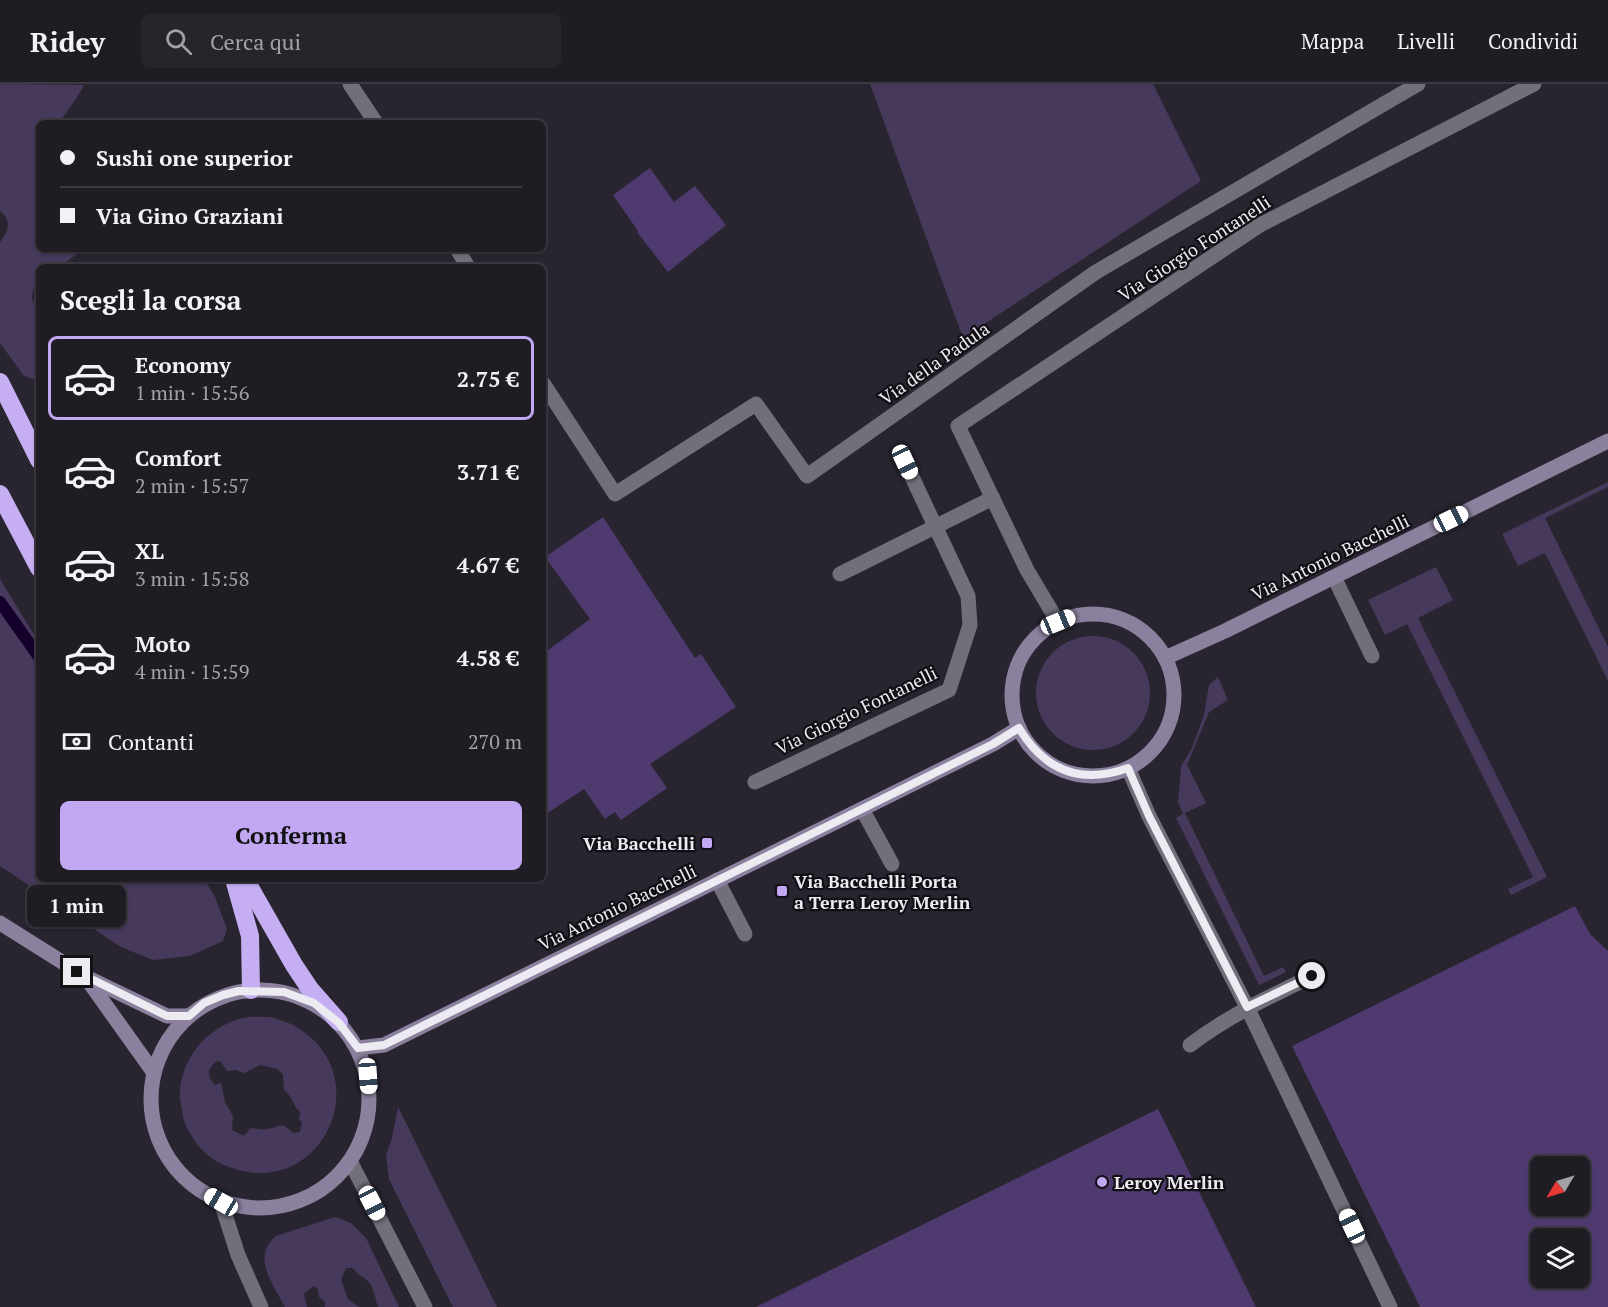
<!DOCTYPE html>
<html lang="it">
<meta charset="utf-8">
<style>
:root{--surface:#1f1c24;--page:#27252c;--text:#f1f3f6;--muted:#a1a1a6;--line:#3c3a41;--accent:#c2a8f3}
body{margin:0;font-family:"PT Serif",serif;background:var(--page);color:var(--text);height:100vh;display:flex;flex-direction:column;font-size:22px;white-space:nowrap}
*{box-sizing:border-box;margin:0}
p{font-size:20px;color:var(--muted)}
.icon{flex:none;width:33px;height:33px;fill:none;stroke:currentColor;stroke-width:2;stroke-linecap:round;stroke-linejoin:round}
.map{position:relative;flex:1;overflow:hidden}
.drawer{position:absolute;left:36px;top:180px;width:510px;height:618px;display:flex;flex-direction:column;background:var(--surface);border-radius:9px;box-shadow:0 2px 4px #0004,0 0 0 2px var(--line)}
.drawer>*{flex:none}
.top-card{position:absolute;left:36px;top:36px;width:510px;height:132px;border-radius:9px;box-shadow:0 2px 4px #0004,0 0 0 2px var(--line);display:grid;align-content:center;height:132px;padding:0 24px;background:var(--surface)}
.needle{width:39px;rotate:232deg}
.controls{position:absolute;left:1530px;top:1072px;display:grid;gap:12px}
.controls a{display:grid;place-items:center;width:60px;height:60px;border-radius:9px;background:var(--surface);box-shadow:0 2px 4px #0004,0 0 0 2px var(--line);font-size:30px}
.end{position:absolute;width:27px;height:27px;margin:-14px;border:8px solid #edebf2;background:#111;box-shadow:0 0 0 3px #111}
.from{border-radius:50%}
.bubble{position:absolute;height:42px;border-radius:9px;background:var(--surface);box-shadow:0 2px 4px #0004,0 0 0 2px var(--line);font-size:20px;font-weight:700;line-height:42px;text-align:center}
.car{position:absolute;width:18px;height:36px;margin:-18px -9px;border-radius:8px;box-shadow:0 0 4px 2px #0007;background:linear-gradient(#fff 24%,#345 0 40%,#fff 0 76%,#345 0 86%,#fff 0)}
.top-card b{display:flex;align-items:center;gap:21px;height:57px;font-size:22px}
.top-card b+b{border-top:2px solid var(--line)}
.top-card i{width:15px;height:15px;background:var(--text)}
ul{padding:0;list-style:none}
li{display:flex;align-items:center;gap:18px;height:84px;margin:0 12px 9px;padding:0 12px;border:3px solid transparent;border-radius:9px}
li div{flex:1}
li b{display:block;font-size:22px}
li em{font-style:normal;font-weight:700}
li.active{border-color:var(--accent)}
li>.icon{width:54px;height:54px;stroke-width:1.5}
h2{padding:0 24px;font-size:27px;line-height:72px}
.pay{display:flex;align-items:center;gap:15px;height:66px;padding:0 24px;font-size:22px}
.pay p{margin-inline-start:auto}
.cta{display:flex;gap:12px;margin-top:auto;padding:12px 24px}
.cta a{flex:1;height:69px;border-radius:9px;background:var(--accent);color:#111;font-size:24px;font-weight:700;line-height:69px;text-align:center}
header{display:flex;align-items:center;gap:36px;box-sizing:border-box;height:84px;padding:0 30px;background:var(--surface);border-bottom:2px solid var(--line)}
header strong{font-size:28px}
nav{display:flex;gap:33px;margin-inline-start:auto;font-size:21px}
.search{width:420px;height:54px;background:var(--page);display:flex;align-items:center;gap:15px;box-sizing:border-box;padding:0 21px;border-radius:9px;color:var(--muted);font-size:22px}
.map>svg:first-child{display:block}
.green{fill:#46395c;fill-rule:evenodd}
.lines{fill:none;stroke-linecap:round;stroke-linejoin:round}
.stream{stroke:#15002c;stroke-width:12}
.building{fill:#4e3a6e;fill-rule:evenodd}
.lane{stroke:#726e7a;stroke-width:15}
.street{stroke:#726e7a;stroke-width:15}
.secondary{stroke:#8b819e;stroke-width:15}
.highway{stroke:#c6aef2;stroke-width:18}
.route{stroke:#edebf2;stroke-width:8}
.poi-dot{fill:#c2a8f3;stroke:#110f14;stroke-width:2}
.labels{text-anchor:middle;dominant-baseline:central;stroke-width:4.5;stroke-linejoin:round;paint-order:stroke}
.street-label{font-size:18px;fill:#edebf2;stroke:#110f14}
.poi-label{font-size:18px;font-weight:bold;fill:#edebf2;stroke:#110f14;text-anchor:start}
</style>
<header>
<strong>Ridey</strong>
<div class="search"><svg class="icon" aria-label="search" viewBox="0 0 24 24"><circle cx="10" cy="10" r="6"/><path d="M15 15l6 6"/></svg>Cerca qui</div>
<nav><a>Mappa</a><a>Livelli</a><a>Condividi</a></nav>
</header>
<div class="map">
<svg width="1608" height="1223" viewBox="0 0 1608 1223">
<rect width="100%" height="100%" fill="#292530"/>
<!-- green -->
<g class="green">
<path d="M0 0 84 1C78 14 67 26 59 39H39V165H83L60 183H39V201L33 206 32 214 39 236V297L24 292 0 259V158C9 147 12 137 0 127Z"/>
<path d="M870 0H1153L1201 97 963 254Z"/>
<path d="M1608 398V403L1545 434 1608 563V597L1545 469 1518 482 1502 450Z"/>
<path d="M1436 483 1453 516 1418 534 1547 793 1511 811 1508 805 1533 793 1407 540 1385 551 1368 516Z"/>
<path d="M0 495 39 559V795H204L215 813 227 845 223 857 190 872 153 876 121 863 0 782Z"/>
<circle cx="1093" cy="609" r="57"/>
<path d="M1218 593 1228 616 1209 628 1187 681 1206 719 1185 729 1264 892 1283 883 1286 888 1259 901 1176 734 1183 730 1178 718 1181 682 1192 664 1204 631 1209 601Z"/>
<path d="M270 933C278 936 288 938 295 942 384 994 316 1128 218 1078 201 1069 184 1046 182 1027 181 1020 179 1012 180 1005 184 970 209 943 242 934 251 932 261 933 270 933ZM217 977 221 978 227 987 236 986 244 989 260 981 277 985 283 990 284 1006C293 1012 292 1021 300 1028L299 1036 302 1038 300 1048 293 1049C279 1036 282 1043 267 1045 262 1046 256 1045 251 1044L244 1052 232 1046 233 1032 225 1018 221 999 215 1001C206 991 207 985 217 977Z"/>
<path d="M398 1023 497 1223H453L389 1095 386 1071 392 1054Z"/>
<path d="M335 1133 351 1139 366 1154 399 1223H378C375 1215 375 1208 370 1200 366 1193 358 1192 353 1184H346L341 1196 348 1215 359 1223H325V1218L319 1213 318 1205 313 1202 304 1210 307 1223H285C273 1200 251 1173 276 1152Z"/>
</g>
<g class="lines">
<!-- stream -->
<path class="stream" d="M0 518 39 573"/>
</g>
<!-- building -->
<g class="building">
<path d="M650 84 674 118 695 102 726 141 668 188 637 148 638 147 613 111Z"/>
<path d="M603 433 695 574 701 570 736 623 650 680 667 704 621 736 615 728 605 735 584 705 543 732V570L590 535 545 473Z"/>
<path d="M1575 822 1590 850 1608 867V1223H1420L1292 962ZM1540 1083H1580V1122H1540ZM1540 1155H1580V1194H1540Z"/>
<path d="M1158 1025 1256 1223H756L861 1171Z"/>
</g>
<g class="lines">
<!-- lane -->
<g class="lane">
<path d="M840 490 993 414"/>
<path d="M1334 493 1372 572"/>
<path d="M1058 538 1027 486 958 342 1260 141 1534 0"/>
<path d="M1128 684 1149 732 1247 923 1390 1223"/>
<path d="M755 698 949 606 970 541 968 512 905 378"/>
<path d="M862 725 892 780"/>
<path d="M717 796 745 850"/>
<path d="M1190 961C1228 932 1269 913 1312 892"/>
<path d="M221 1118 238 1171 261 1223"/>
</g>
<!-- street -->
<g class="street">
<path d="M350 0 376 39"/>
<path d="M457 165 468 183"/>
<path d="M543 299 615 410 756 320 807 392 1096 188 1418 0"/>
<path d="M350 1077 425 1223"/>
</g>
<!-- secondary -->
<g class="secondary">
<circle cx="1093" cy="611" r="81"/>
<path d="M1165 574 1225 547 1608 357"/>
<path d="M0 839 86 893 167 932H189"/>
<path d="M87 895 154 989"/>
<circle cx="260" cy="1015" r="109"/>
<path d="M358 964 384 961 862 725 993 660 1019 644"/>
</g>
<!-- highway -->
<g class="highway">
<path d="M0 298 39 376"/>
<path d="M0 410 39 484"/>
<path d="M234 795 250 852 251 906"/>
<path d="M245 795 294 881 310 905 339 938"/>
</g>
</g>
<g class="lines">
<!-- route -->
<path class="route" d="M77 888 167 932H189L204 919 223 911 239 907 284 908 314 919 339 939 358 964 384 961 862 725 993 660 1019 644C1045 687 1081 701 1128 684L1149 732 1247 923 1312 892"/>
</g>
<!-- markers -->
<g class="poi-dot">
<rect x="701" y="753" width="12" height="12" rx="3"/>
<rect x="776" y="801" width="12" height="12" rx="3"/>
<circle cx="1102" cy="1098" r="6"/>
</g>
<g class="labels">
<!-- street labels -->
<g class="street-label">
<text transform="translate(1194 164) rotate(-33)">Via Giorgio Fontanelli</text>
<text transform="translate(934 279) rotate(-35)">Via della Padula</text>
<text transform="translate(1330 473) rotate(-26)">Via Antonio Bacchelli</text>
<text transform="translate(856 626) rotate(-26)">Via Giorgio Fontanelli</text>
<text transform="translate(617 823) rotate(-26)">Via Antonio Bacchelli</text>
</g>
<!-- poi labels -->
<g class="poi-label">
<text x="695" y="759" text-anchor="end">Via Bacchelli</text>
<text x="794" y="797">Via Bacchelli Porta<tspan x="794" dy="21">a Terra Leroy Merlin</tspan></text>
<text x="1114" y="1098">Leroy Merlin</text>
</g>
</g>
</svg>
<div class="controls">
<a><svg class="needle" viewBox="-14 -14 28 28"><path d="M0-13l5 13h-10z" fill="#e53935"/><path d="M0 13l5-13h-10z" fill="#a1a1a6"/></svg></a>
<a><svg class="icon" aria-label="layers" viewBox="0 0 24 24"><path d="M12 4l9 5-9 5-9-5zM3 14l9 5 9-5"/></svg></a>
</div>
<i class="end from" style="left:1312px;top:892px"></i>
<i class="end" style="left:77px;top:888px"></i>
<div class="bubble" style="left:27px;top:801px;width:99px">1 min</div>
<i class="car" style="left:905px;top:378px;rotate:155deg"></i>
<i class="car" style="left:1451px;top:435px;rotate:64deg"></i>
<i class="car" style="left:1058px;top:538px;rotate:68deg"></i>
<i class="car" style="left:368px;top:992px;rotate:176deg"></i>
<i class="car" style="left:221px;top:1118px;rotate:300deg"></i>
<i class="car" style="left:372px;top:1119px;rotate:153deg"></i>
<i class="car" style="left:1352px;top:1142px;rotate:335deg"></i>
<div class="top-card">
<b><i class="from"></i>Sushi one superior</b>
<b><i></i>Via Gino Graziani</b>
</div>
<section class="drawer">
<h2>Scegli la corsa</h2>
<ul>
<li class="active"><svg class="icon" aria-label="car" viewBox="0 0 24 24"><path d="M5 17H2v-5l4-1 3-4h7l3 4 3 1v5h-3M9 17h6M6 11h13"/><circle cx="7" cy="17" r="2"/><circle cx="17" cy="17" r="2"/></svg><div><b>Economy</b><p>1 min · 15:56</p></div><em>2.75 €</em></li>
<li><svg class="icon" aria-label="car" viewBox="0 0 24 24"><path d="M5 17H2v-5l4-1 3-4h7l3 4 3 1v5h-3M9 17h6M6 11h13"/><circle cx="7" cy="17" r="2"/><circle cx="17" cy="17" r="2"/></svg><div><b>Comfort</b><p>2 min · 15:57</p></div><em>3.71 €</em></li>
<li><svg class="icon" aria-label="car" viewBox="0 0 24 24"><path d="M5 17H2v-5l4-1 3-4h7l3 4 3 1v5h-3M9 17h6M6 11h13"/><circle cx="7" cy="17" r="2"/><circle cx="17" cy="17" r="2"/></svg><div><b>XL</b><p>3 min · 15:58</p></div><em>4.67 €</em></li>
<li><svg class="icon" aria-label="car" viewBox="0 0 24 24"><path d="M5 17H2v-5l4-1 3-4h7l3 4 3 1v5h-3M9 17h6M6 11h13"/><circle cx="7" cy="17" r="2"/><circle cx="17" cy="17" r="2"/></svg><div><b>Moto</b><p>4 min · 15:59</p></div><em>4.58 €</em></li>
</ul>
<div class="pay"><svg class="icon" aria-label="cash" viewBox="0 0 24 24"><path d="M3 7h18v10H3z"/><circle cx="12" cy="12" r="2"/></svg>Contanti<p>270 m</p></div>
<div class="cta"><a>Conferma</a></div>
</section>
</div>
